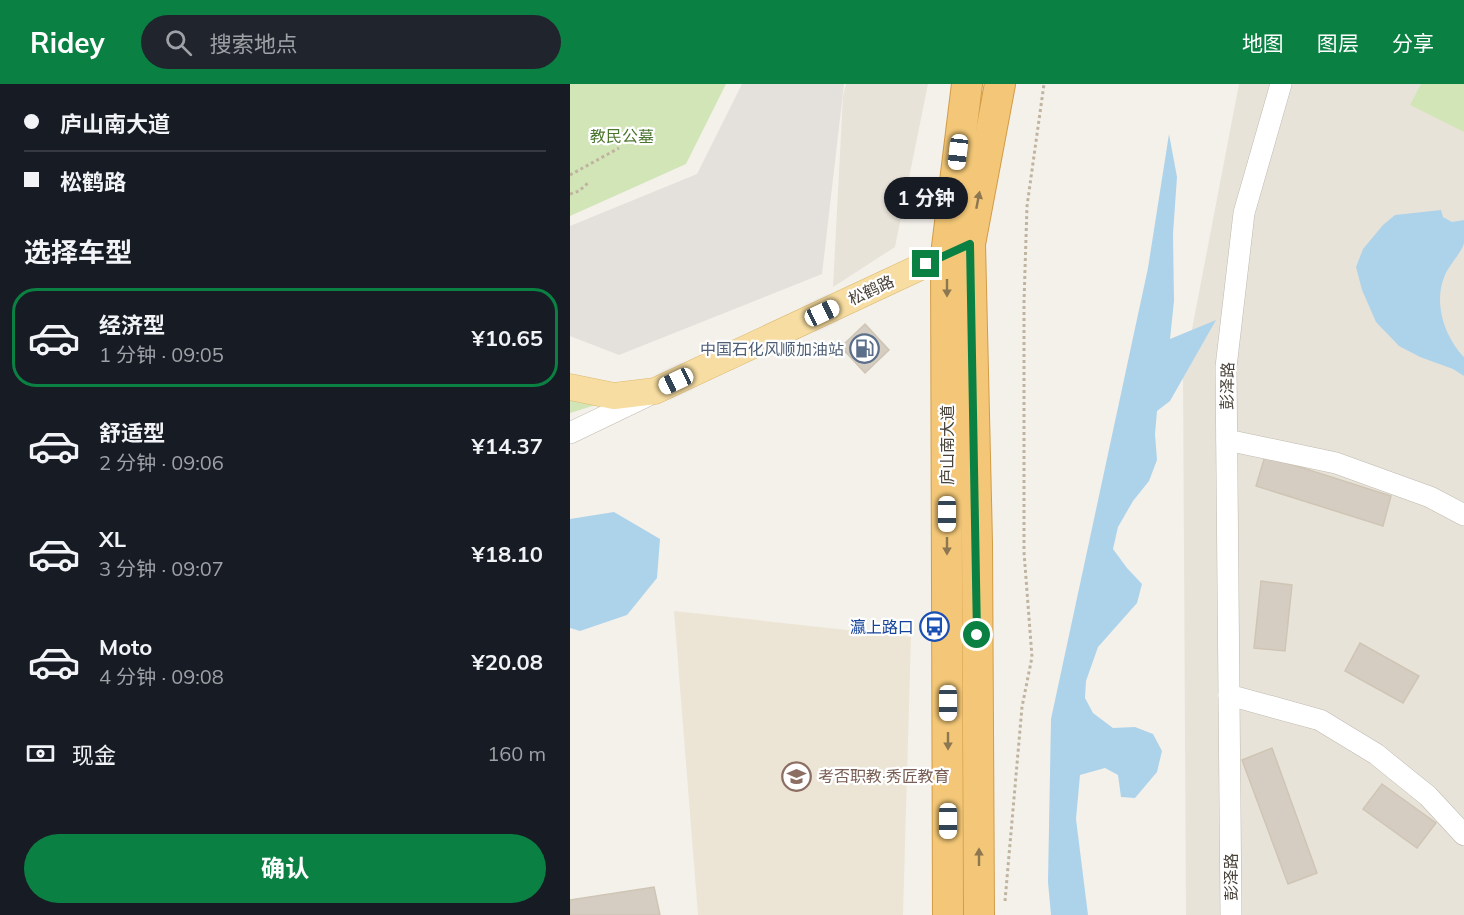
<!DOCTYPE html>
<html lang="zh">
<meta charset="utf-8">
<style>
:root{--surface:#171b24;--page:#20242c;--text:#f1f3f6;--muted:#9ea1a6;--line:#363941;--accent:#0b8043}
body{margin:0;font-family:Mulish,"Noto Sans SC",sans-serif;background:var(--page);color:var(--text);height:100vh;display:flex;flex-direction:column;font-size:22px;white-space:nowrap}
*{box-sizing:border-box;margin:0}
p{font-size:20px;color:var(--muted)}
.icon{flex:none;width:33px;height:33px;fill:none;stroke:currentColor;stroke-width:2;stroke-linecap:round;stroke-linejoin:round}
.map{position:relative;flex:1;overflow:hidden}
.side{display:flex;flex-direction:column;background:var(--surface);width:570px}
.side>*{flex:none}
.guide{display:grid;align-content:center;height:132px;padding:0 24px;background:var(--surface)}
.end{position:absolute;width:27px;height:27px;margin:-14px;border:8px solid #0b8043;background:#fff;box-shadow:0 0 0 3px #fff}
.from{border-radius:50%}
.bubble{position:absolute;height:42px;border-radius:21px;background:var(--surface);box-shadow:0 2px 4px #0004;font-size:20px;font-weight:700;line-height:42px;text-align:center}
.car{position:absolute;width:18px;height:36px;margin:-18px -9px;border-radius:8px;box-shadow:0 0 4px 2px #0007;background:linear-gradient(#fff 24%,#345 0 40%,#fff 0 76%,#345 0 86%,#fff 0)}
.guide b{display:flex;align-items:center;gap:21px;height:57px;font-size:22px}
.guide b+b{border-top:2px solid var(--line)}
.guide i{width:15px;height:15px;background:var(--text)}
ul{padding:0;list-style:none}
li{display:flex;align-items:center;gap:18px;height:99px;margin:0 12px 9px;padding:0 12px;border:3px solid transparent;border-radius:24px}
li div{flex:1}
li b{display:block;font-size:22px}
li em{font-style:normal;font-weight:700}
li.on{border-color:var(--accent)}
li>.icon{width:54px;height:54px;stroke-width:1.5}
h2{padding:0 24px;font-size:27px;line-height:72px}
.pay{display:flex;align-items:center;gap:15px;height:66px;padding:0 24px;font-size:22px}
.pay p{margin-inline-start:auto}
.action{display:flex;gap:12px;margin-top:auto;padding:12px 24px}
.action a{flex:1;height:69px;border-radius:36px;background:var(--accent);color:#fff;font-size:24px;font-weight:700;line-height:69px;text-align:center}
header{display:flex;align-items:center;gap:36px;box-sizing:border-box;height:84px;padding:0 30px;background:var(--accent);color:#fff}
header strong{font-size:28px}
nav{display:flex;gap:33px;margin-inline-start:auto;font-size:21px}
.search{width:420px;height:54px;background:var(--page);display:flex;align-items:center;gap:15px;box-sizing:border-box;padding:0 21px;border-radius:33px;color:var(--muted);font-size:22px}
main{display:flex;flex:1;min-height:0}
.map>svg:first-child{display:block}
.residential{fill:#e8e3d9}
.industrial{fill:#e4e0dc}
.education{fill:#ece5d6}
.green{fill:#d1e5b7}
.water{fill:#add3eb}
.building{fill:#d5cdc1;stroke:#cfc5b5;stroke-width:1.5}
.lines{fill:none;stroke-linecap:round;stroke-linejoin:round}
.minor-casing{stroke:#bfb9ae;stroke-width:22}
.major-casing{stroke:#dbba72;stroke-width:27}
.highway-casing{stroke:#d29c47;stroke-width:32}
.path{stroke:#c0b4a0;stroke-width:3;stroke-dasharray:3 3;stroke-linecap:butt}
.minor{stroke:#fff;stroke-width:21}
.major{stroke:#f7dda1;stroke-width:26}
.highway{stroke:#f3c777;stroke-width:30}
.oneway{fill:#8c7752}
.route{stroke:#0b8043;stroke-width:8}
.labels{text-anchor:middle;dominant-baseline:central;stroke-width:4.5;stroke-linejoin:round;paint-order:stroke}
.park-label{font-size:16px;fill:#4c7630;stroke:#fff}
.street-label{font-size:16px;fill:#484239;stroke:#fff}
.service-label{font-size:16px;fill:#4e5e75;stroke:#fff;text-anchor:end}
.transit-label{font-size:16px;fill:#164399;stroke:#fff;text-anchor:end}
.education-label{font-size:16px;fill:#785e54;stroke:#fff;text-anchor:start}
</style>
<header>
<strong>Ridey</strong>
<div class="search"><svg class="icon" aria-label="search" viewBox="0 0 24 24"><circle cx="10" cy="10" r="6"/><path d="M15 15l6 6"/></svg>搜索地点</div>
<nav><a>地图</a><a>图层</a><a>分享</a></nav>
</header>
<main>
<section class="side">
<div class="guide">
<b><i class="from"></i>庐山南大道</b>
<b><i></i>松鹤路</b>
</div>
<h2>选择车型</h2>
<ul>
<li class="on"><svg class="icon" aria-label="car" viewBox="0 0 24 24"><path d="M5 17H2v-5l4-1 3-4h7l3 4 3 1v5h-3M9 17h6M6 11h13"/><circle cx="7" cy="17" r="2"/><circle cx="17" cy="17" r="2"/></svg><div><b>经济型</b><p>1 分钟 · 09:05</p></div><em>¥10.65</em></li>
<li><svg class="icon" aria-label="car" viewBox="0 0 24 24"><path d="M5 17H2v-5l4-1 3-4h7l3 4 3 1v5h-3M9 17h6M6 11h13"/><circle cx="7" cy="17" r="2"/><circle cx="17" cy="17" r="2"/></svg><div><b>舒适型</b><p>2 分钟 · 09:06</p></div><em>¥14.37</em></li>
<li><svg class="icon" aria-label="car" viewBox="0 0 24 24"><path d="M5 17H2v-5l4-1 3-4h7l3 4 3 1v5h-3M9 17h6M6 11h13"/><circle cx="7" cy="17" r="2"/><circle cx="17" cy="17" r="2"/></svg><div><b>XL</b><p>3 分钟 · 09:07</p></div><em>¥18.10</em></li>
<li><svg class="icon" aria-label="car" viewBox="0 0 24 24"><path d="M5 17H2v-5l4-1 3-4h7l3 4 3 1v5h-3M9 17h6M6 11h13"/><circle cx="7" cy="17" r="2"/><circle cx="17" cy="17" r="2"/></svg><div><b>Moto</b><p>4 分钟 · 09:08</p></div><em>¥20.08</em></li>
</ul>
<div class="pay"><svg class="icon" aria-label="cash" viewBox="0 0 24 24"><path d="M3 7h18v10H3z"/><circle cx="12" cy="12" r="2"/></svg>现金<p>160 m</p></div>
<div class="action"><a>确认</a></div>
</section>
<div class="map">
<svg width="894" height="831" viewBox="0 0 894 831">
<rect width="100%" height="100%" fill="#f4f1eb"/>
<!-- residential -->
<g class="residential">
<path d="M276 0H358L325 163 263 203 273 12Z"/>
<path d="M669 0H894V831H616L613 292Z"/>
</g>
<!-- industrial -->
<path class="industrial" d="M172 0H274L252 190 49 271 0 252V142L127 90Z"/>
<!-- education -->
<path class="education" d="M104 527 341 553 333 831H128Z"/>
<!-- green -->
<g class="green">
<path d="M0 0H156L116 80 0 132Z"/>
<path d="M851 0H894V48L840 21Z"/>
<path d="M0 308 29 320 0 329Z"/>
</g>
<!-- water -->
<g class="water">
<path d="M599 50 607 93 603 150 604 217 600 255 646 236 600 317 587 327 585 350 587 376 579 397 563 417 548 443 543 465 557 484 572 500 567 519 528 563 516 597 515 614 523 629 543 644 565 643 583 650 592 667 587 688 565 714 551 713 548 691 535 684 510 691 506 735 518 831H481L478 798 481 635 578 184Z"/>
<path d="M871 126 873 133 882 138 894 136C894 143 894 152 894 159 892 168 879 181 875 191 863 218 874 252 894 273V292L883 285 850 273 829 262 806 238 792 206 786 183 793 165 813 141 825 131Z"/>
<path d="M44 428 90 455 87 494 57 531 10 547 0 544V435Z"/>
</g>
<!-- building -->
<g class="building">
<path d="M295 240 319 266 295 289 271 263Z"/>
<path d="M695 372 821 412 813 442 686 402Z"/>
<path d="M691 497 722 501 715 567 684 564Z"/>
<path d="M790 559 849 592 833 619 775 587Z"/>
<path d="M702 664 747 789 718 800 672 676Z"/>
<path d="M812 700 866 739 847 764 793 725Z"/>
<path d="M84 803 90 831H0V816Z"/>
</g>
<g class="lines">
<defs>
<g id="minor">
<path d="M0 349 77 312"/>
<path d="M657 356 766 379 860 413 894 431"/>
<path d="M659 611 750 636 806 670 858 712 894 751"/>
<path d="M661 831 656 283 674 129 711 0"/>
</g>
<path id="major" d="M0 303 44 312 85 307 391 164"/>
<g id="highway">
<path d="M378 831 376 171 397 0"/>
<path d="M409 831 407 458 400 160 430 0"/>
</g>
</defs>
<!-- minor casing -->
<use href="#minor" class="minor-casing"/>
<!-- major casing -->
<use href="#major" class="major-casing"/>
<!-- highway casing -->
<use href="#highway" class="highway-casing"/>
<!-- path -->
<g class="path">
<path d="M0 91 49 64"/>
<path d="M0 110 9 107 19 98"/>
<path d="M435 817 452 623 462 573 454 468V218L457 122 474 0"/>
</g>
<!-- minor -->
<use href="#minor" class="minor"/>
<!-- major -->
<use href="#major" class="major"/>
<!-- highway -->
<use href="#highway" class="highway"/>
</g>
<!-- one-way arrows -->
<defs><path id="oneway-solid" d="M-6-.8H1V-3.2L6.5 0L1 3.2V.8H-6Z" transform="scale(1.5)"/></defs>
<g class="oneway">
<use href="#oneway-solid" transform="translate(408 116) rotate(-79)"/>
<use href="#oneway-solid" transform="translate(377 204) rotate(90)"/>
<use href="#oneway-solid" transform="translate(377 462) rotate(90)"/>
<use href="#oneway-solid" transform="translate(378 657) rotate(90)"/>
<use href="#oneway-solid" transform="translate(409 773) rotate(-90)"/>
</g>
<g class="lines">
<!-- route -->
<path class="route" d="M356 180 400 160 407 551"/>
</g>
<!-- icons -->
<defs>
<symbol id="fuel-ring" viewBox="-11 -11 22 22"><circle r="9.5" fill="#fff" stroke="#5c6f8a" stroke-width="1.5"/><path d="M-5.5-6h7V0h2V4h1.3V-2.5L3-4.5l.8-.8L6-3V5H2.5V1h-1V6h-7ZM-4.2-4.7v3.2H.2V-4.7Z" fill="#5c6f8a"/></symbol>
<symbol id="bus-ring" viewBox="-11 -11 22 22"><circle r="9.5" fill="#fff" stroke="#1a4fb4" stroke-width="1.5"/><path d="M-5-6H5V4H4V6H2V4H-2V6H-4V4H-5ZM-3.5-4V0h7V-4ZM-3.5 1.2v1.5H-2V1.2ZM2 1.2v1.5H3.5V1.2Z" fill="#1a4fb4"/></symbol>
<symbol id="university-ring" viewBox="-11 -11 22 22"><circle r="9.5" fill="#fff" stroke="#8d6e63" stroke-width="1.5"/><path d="M0-5L7-2L0 1L-7-2ZM-4 1L0 2.5L4 1V4Q0 6-4 4Z" fill="#8d6e63"/></symbol>
</defs>
<g fill-rule="evenodd">
<use href="#fuel-ring" x="278" y="248" width="33" height="33"/>
<use href="#bus-ring" x="348" y="526" width="33" height="33"/>
<use href="#university-ring" x="210" y="676" width="33" height="33"/>
</g>
<g class="labels">
<!-- park labels -->
<g class="park-label">
<text x="52" y="52">教民公墓</text>
</g>
<!-- street labels -->
<g class="street-label">
<text transform="translate(301 206) rotate(-25)">松鹤路</text>
<text transform="translate(657 302) rotate(-89)">彭泽路</text>
<text transform="translate(377 361) rotate(-90)">庐山南大道</text>
<text transform="translate(661 793) rotate(-90)">彭泽路</text>
</g>
<!-- service labels -->
<g class="service-label">
<text x="274" y="265">中国石化风顺加油站</text>
</g>
<!-- transit labels -->
<g class="transit-label">
<text x="344" y="543">瀛上路口</text>
</g>
<!-- education labels -->
<g class="education-label">
<text x="248" y="692">考否职教·秀匠教育</text>
</g>
</g>
</svg>
<i class="end from" style="left:407px;top:551px"></i>
<i class="end" style="left:356px;top:180px"></i>
<div class="bubble" style="left:314px;top:93px;width:84px">1 分钟</div>
<i class="car" style="left:388px;top:68px;rotate:187deg"></i>
<i class="car" style="left:252px;top:229px;rotate:65deg"></i>
<i class="car" style="left:106px;top:297px;rotate:245deg"></i>
<i class="car" style="left:377px;top:430px;rotate:180deg"></i>
<i class="car" style="left:378px;top:619px;rotate:180deg"></i>
<i class="car" style="left:378px;top:737px;rotate:180deg"></i>
</div>
</main>
